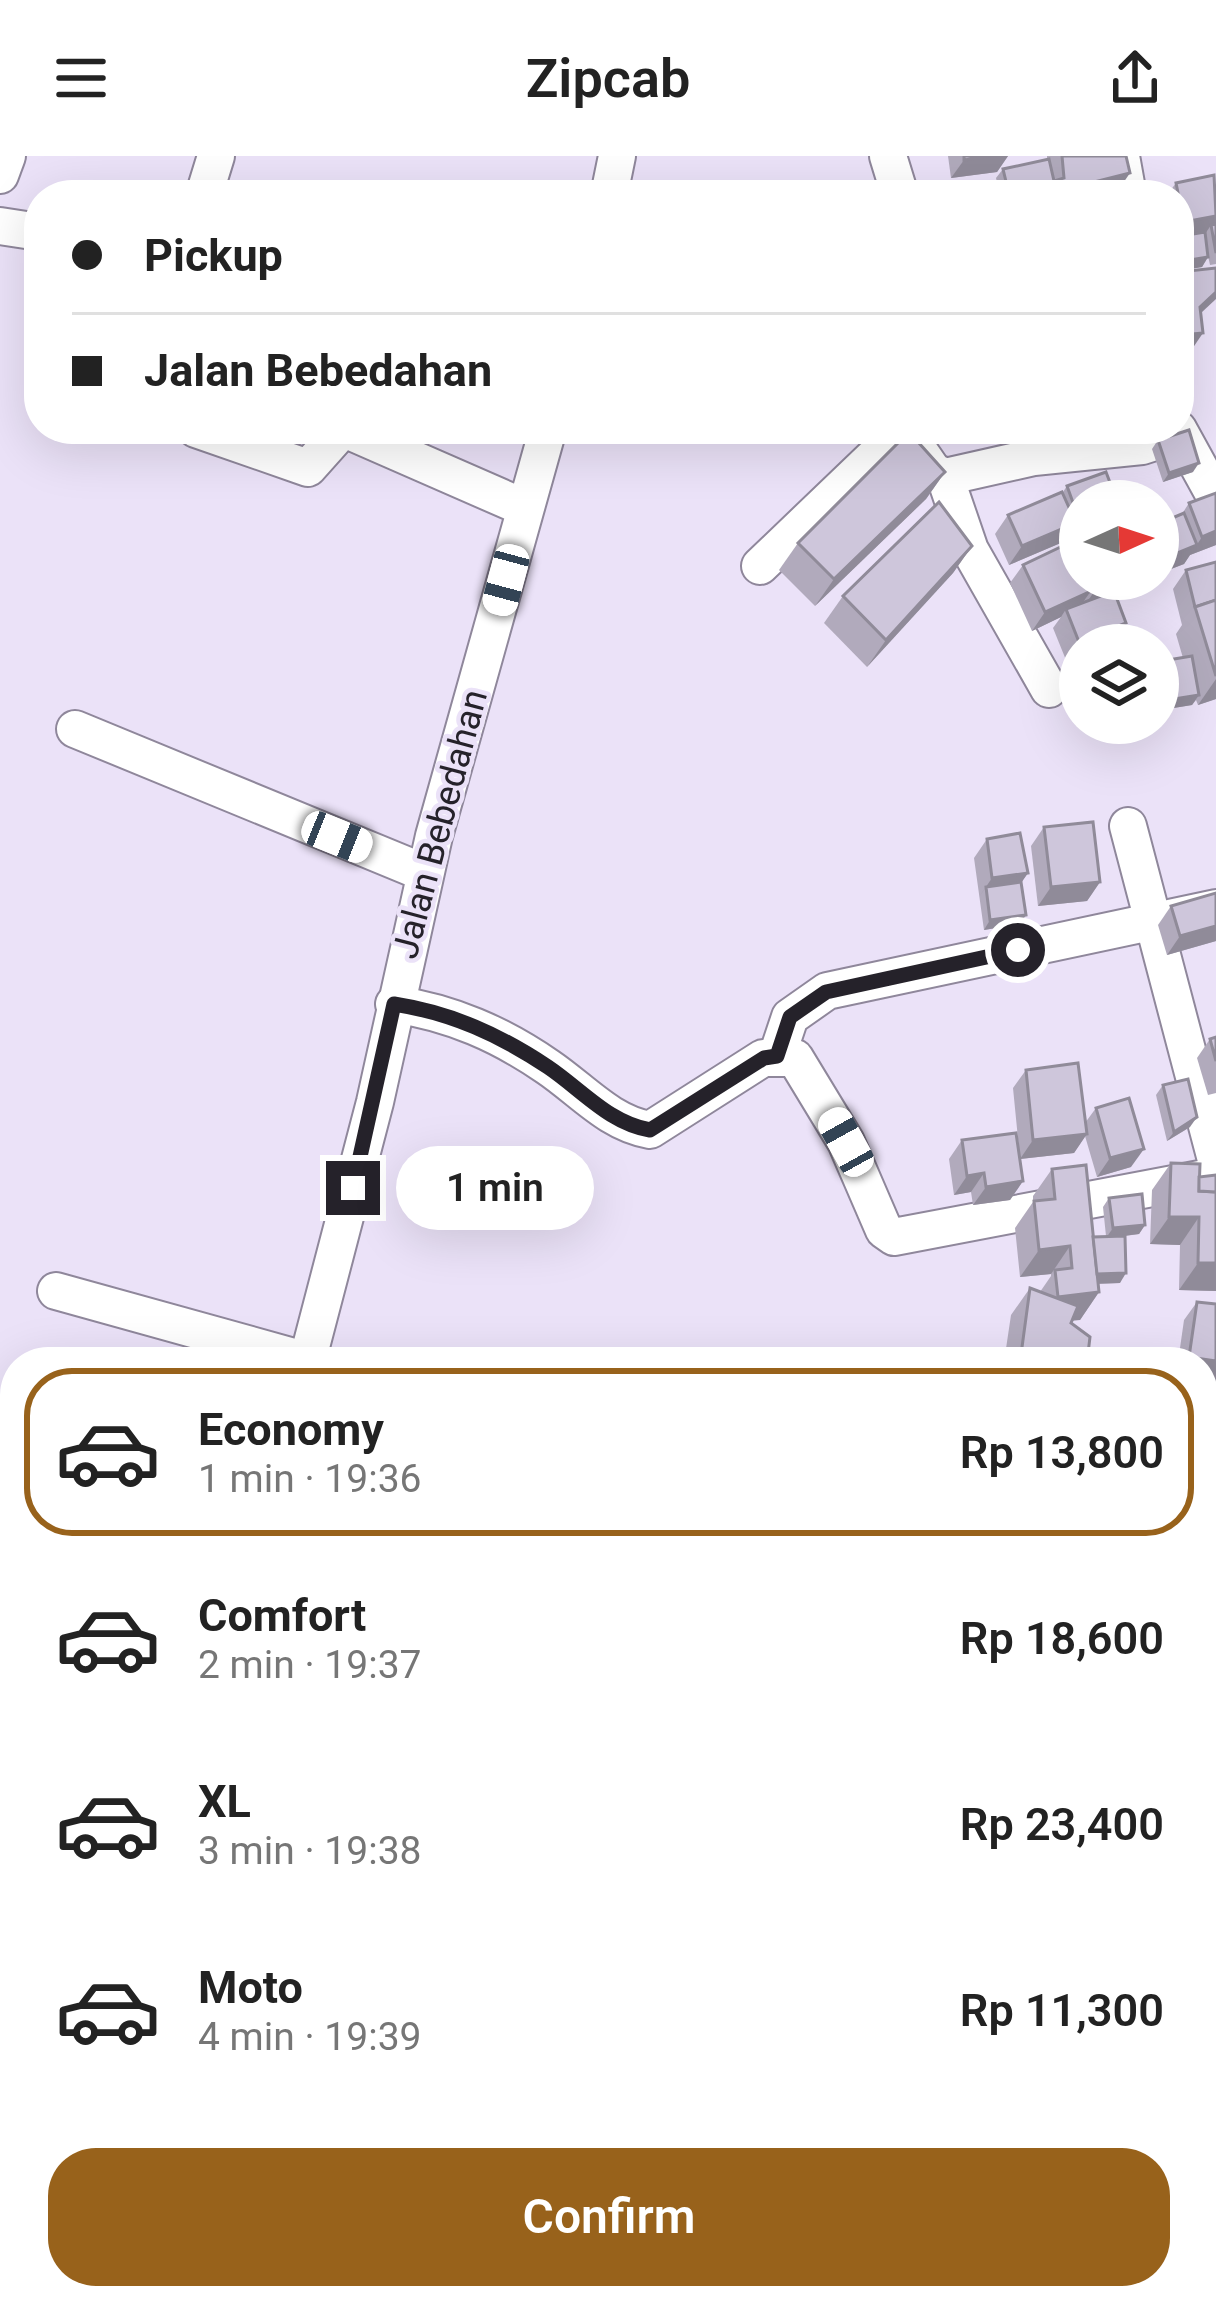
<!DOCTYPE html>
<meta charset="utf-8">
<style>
:root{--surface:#fff;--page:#f2f2f2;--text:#222;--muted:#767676;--line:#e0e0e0;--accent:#98621b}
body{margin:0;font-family:Roboto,sans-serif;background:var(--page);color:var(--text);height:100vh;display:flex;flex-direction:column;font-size:45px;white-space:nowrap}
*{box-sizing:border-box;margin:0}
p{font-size:39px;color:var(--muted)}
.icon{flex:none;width:66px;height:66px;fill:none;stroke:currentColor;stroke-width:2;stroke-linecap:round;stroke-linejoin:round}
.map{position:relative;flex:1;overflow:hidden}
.sheet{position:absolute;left:0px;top:1191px;width:1218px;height:963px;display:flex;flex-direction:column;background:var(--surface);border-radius:48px 48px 0 0;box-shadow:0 12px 48px #0002}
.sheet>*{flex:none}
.banner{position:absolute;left:24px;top:24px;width:1170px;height:264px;border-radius:48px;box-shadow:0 12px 48px #0002;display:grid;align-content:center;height:264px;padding:0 48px;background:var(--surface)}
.needle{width:78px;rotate:87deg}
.controls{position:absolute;left:1059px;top:324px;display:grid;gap:24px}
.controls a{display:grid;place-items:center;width:120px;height:120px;border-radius:50%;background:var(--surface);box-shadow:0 12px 48px #0002;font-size:60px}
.end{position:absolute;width:54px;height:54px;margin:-27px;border:15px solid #25222a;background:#fff;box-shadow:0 0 0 6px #fff}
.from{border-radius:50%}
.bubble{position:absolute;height:84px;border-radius:42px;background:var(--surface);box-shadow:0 12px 48px #0002;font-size:39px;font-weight:600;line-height:84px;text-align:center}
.car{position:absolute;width:36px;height:72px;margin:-36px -18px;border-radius:15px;box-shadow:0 0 9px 3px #0007;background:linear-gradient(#fff 24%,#345 0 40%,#fff 0 76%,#345 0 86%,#fff 0)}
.banner b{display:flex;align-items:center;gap:42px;height:114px;font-size:45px}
.banner b+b{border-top:3px solid var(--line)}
.banner i{width:30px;height:30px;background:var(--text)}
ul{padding:21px 0 0;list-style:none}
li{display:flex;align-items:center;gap:36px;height:168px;margin:0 24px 18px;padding:0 24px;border:6px solid transparent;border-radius:48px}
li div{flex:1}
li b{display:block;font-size:45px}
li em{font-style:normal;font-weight:600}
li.on{border-color:var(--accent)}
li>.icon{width:108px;height:108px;stroke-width:1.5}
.action{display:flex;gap:24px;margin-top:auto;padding:24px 48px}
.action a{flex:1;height:138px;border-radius:48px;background:var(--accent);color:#fff;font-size:48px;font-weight:600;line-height:138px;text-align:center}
header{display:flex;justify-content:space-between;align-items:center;height:156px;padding:0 48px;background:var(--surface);font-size:54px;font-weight:600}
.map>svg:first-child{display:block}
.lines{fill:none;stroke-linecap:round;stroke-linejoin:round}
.minor-casing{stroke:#8f879b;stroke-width:40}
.minor{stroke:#fff;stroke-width:36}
.wall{fill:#b1aabc}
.shaded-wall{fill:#908b99}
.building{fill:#cec6db;stroke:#908b99;stroke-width:3}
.route{stroke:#25222a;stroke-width:15}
.labels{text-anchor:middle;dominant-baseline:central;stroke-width:9;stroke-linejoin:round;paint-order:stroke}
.street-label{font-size:36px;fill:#25222a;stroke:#ebe2f8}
</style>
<header><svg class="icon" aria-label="menu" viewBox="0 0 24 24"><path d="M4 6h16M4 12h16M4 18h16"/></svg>Zipcab<svg class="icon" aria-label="share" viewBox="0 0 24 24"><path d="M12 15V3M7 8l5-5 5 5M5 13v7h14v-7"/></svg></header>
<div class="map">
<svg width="1216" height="2153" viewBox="0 0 1216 2153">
<rect width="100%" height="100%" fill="#ebe2f8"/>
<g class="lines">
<defs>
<g id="minor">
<path d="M888 0 900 39"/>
<path d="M1121 0 1128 39"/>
<path d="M0 19 7 0"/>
<path d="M204 39 216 0"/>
<path d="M609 39 617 0"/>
<path d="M0 70 39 76"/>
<path d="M196 273 308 312 341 275H349L525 352"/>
<path d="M904 273 933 315 945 321 1034 301 1142 290 1176 279 1177 273"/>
<path d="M1178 273 1216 342"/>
<path d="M945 321 970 394 1049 533"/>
<path d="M760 410 903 273"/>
<path d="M75 573 425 717"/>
<path d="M1128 670 1216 1004"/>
<path d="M394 848C452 857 500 878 548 911 582 934 609 967 650 974L763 902H795L846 986 884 1074 894 1081 1216 1020"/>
<path d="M777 900 790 861 827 835 1216 752"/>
<path d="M56 1135 308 1205"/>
<path d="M307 1206 375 946 434 680 548 273"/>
<path d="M63 2153 66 2139"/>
</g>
</defs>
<!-- minor casing -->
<use href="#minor" class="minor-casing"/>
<!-- minor -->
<use href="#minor" class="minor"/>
</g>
<!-- wall -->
<g class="wall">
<path d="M948 0H1008L997 16 951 22Z"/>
<path d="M1047 0H1126L1117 36 1105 39H1000L996 22 1003 13 1047 3Z"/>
<path d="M1176 27 1216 28V108L1210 109 1207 95 1208 101 1202 111 1184 114 1180 88 1184 82 1179 83V39H1167Z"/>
<path d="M1158 284 1193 316 1163 326 1152 293Z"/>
<path d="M945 316 926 343 815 450 779 414 798 387Z"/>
<path d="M1067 330 1080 345V423H1147L1115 436 1126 467 1113 486 1066 504 1053 472 1061 461 1032 475 1010 427 1023 409 1068 387 1066 381 1063 386 1009 409 995 378 1008 359 1063 336Z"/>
<path d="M1216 337V389L1190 399 1184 408 1158 418V368L1182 358 1189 347Z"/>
<path d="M972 390 953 417 867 511 824 467 843 440Z"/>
<path d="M1216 406V543L1198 549 1196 544 1192 549 1161 554 1158 534V510L1162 505 1183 502 1176 478 1182 469 1173 433 1186 414Z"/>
<path d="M1044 671 1100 726 1087 745 1038 750 1031 690Z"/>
<path d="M987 683 1028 717 1021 726 1020 768 984 774 974 702Z"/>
<path d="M1216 737V785L1167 799 1158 769 1171 750Z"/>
<path d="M1216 881V937L1208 939 1197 902 1210 883Z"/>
<path d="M1026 914 1085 967 1096 952 1131 1011 1097 1021 1085 980 1074 997 1020 1003 1013 932Z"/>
<path d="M1163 929 1190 971 1167 985 1156 939Z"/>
<path d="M962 984 1023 1025 1010 1044 973 1049 971 1036 954 1039 949 1003Z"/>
<path d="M1171 1007 1199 1021 1216 1019V1135L1179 1134 1180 1089 1150 1088 1152 1034Z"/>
<path d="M1052 1013 1093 1081 1106 1080 1103 1051 1109 1042 1145 1069 1139 1078 1125 1080 1120 1127 1098 1128 1099 1136 1080 1164H1072L1071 1167 1087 1206H1004L1011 1159 1030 1132 1040 1136 1051 1120V1118L1020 1121 1015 1072 1033 1046V1040Z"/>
<path d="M1197 1146 1216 1148V1226L1203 1224V1206H1178L1184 1164Z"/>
</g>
<!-- shaded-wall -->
<g class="shaded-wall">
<path d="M990 0H1008L997 16 951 22 964 4Z"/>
<path d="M1130 17 1117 36 1105 39H1065L1070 32Z"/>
<path d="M1216 60V67L1211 69 1205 78 1187 79 1184 82 1179 83V73L1184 66Z"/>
<path d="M1208 101 1202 111 1184 114 1190 104Z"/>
<path d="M1216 136V143L1187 170 1200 151Z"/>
<path d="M1203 177 1190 196 1179 197V182L1181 179Z"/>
<path d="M1199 307 1193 316 1163 326 1169 317Z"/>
<path d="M945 316 926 343 815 450 834 423Z"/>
<path d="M1076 367 1063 386 1009 409 1022 390Z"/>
<path d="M1216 375V389L1190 399 1184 408 1158 418V405L1196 390 1202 381Z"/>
<path d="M972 390 953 417 867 511 886 484Z"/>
<path d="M1115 423H1147L1085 449 1098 430Z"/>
<path d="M1091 435 1078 453H1066L1061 461 1032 475 1045 456Z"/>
<path d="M1126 467 1113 486 1104 489H1080V499L1066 504 1079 486Z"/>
<path d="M1216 523V543L1198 549Z"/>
<path d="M1199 539 1192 549 1161 554 1168 544Z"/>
<path d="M1028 717 1015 736 986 731 979 741 992 722Z"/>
<path d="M1100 726 1087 745 1038 750 1051 731Z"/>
<path d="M1026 759 1020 768 984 774 990 764Z"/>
<path d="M1216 770V785L1167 799 1180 780Z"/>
<path d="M1197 961 1190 971 1167 985 1174 976Z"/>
<path d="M1087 978 1074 997 1020 1003 1033 984Z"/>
<path d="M1144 993 1131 1011 1097 1021 1110 1002Z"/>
<path d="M984 1017 971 1036 954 1039 967 1020Z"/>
<path d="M1023 1025 1010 1044 973 1049 986 1031Z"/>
<path d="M1169 1061H1199L1180 1089 1150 1088Z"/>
<path d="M1145 1069 1139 1078 1106 1082 1113 1072Z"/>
<path d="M1070 1090 1051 1118 1020 1121 1039 1094Z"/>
<path d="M1198 1107H1216V1135L1179 1134Z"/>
<path d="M1126 1117 1120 1127 1086 1128 1093 1119Z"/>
<path d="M1099 1136 1080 1164 1039 1168 1058 1141Z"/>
<path d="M1189 1201 1216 1205V1226L1203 1224V1206H1186Z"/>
</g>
<!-- building -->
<g class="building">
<path d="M964 0H990L964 4Z"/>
<path d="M1062 0H1126L1130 17 1070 32 1072 39H1010L1064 22Z"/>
<path d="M1049 3 1054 25 1009 38 1003 13Z"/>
<path d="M1214 19 1216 60 1184 66 1176 27Z"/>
<path d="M1216 68V97L1211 69Z"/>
<path d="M1205 76 1208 101 1190 104 1187 79Z"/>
<path d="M1216 112V136L1200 151 1203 177 1181 179 1179 116Z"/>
<path d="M1189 274 1199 307 1169 317 1158 284Z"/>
<path d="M909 276 945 316 834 423 798 387Z"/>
<path d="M1106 316 1117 345H1080V366L1067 330Z"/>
<path d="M1062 336 1076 367 1022 390 1008 359Z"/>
<path d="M1216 337V375L1202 381 1189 347Z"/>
<path d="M939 346 972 390 886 484 843 440Z"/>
<path d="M1184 357 1197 389 1158 405V368Z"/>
<path d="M1069 387 1080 411V423H1086L1091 435 1045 456 1023 409Z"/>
<path d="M1216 406V444L1195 451 1186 414Z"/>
<path d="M1095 423H1115L1098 430Z"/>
<path d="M1114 435 1126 467 1079 486 1066 453Z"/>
<path d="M1216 444V520L1195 451Z"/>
<path d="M1192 500 1199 539 1168 544 1162 505Z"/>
<path d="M1093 666 1100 726 1051 731 1044 671Z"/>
<path d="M1020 677 1028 717 992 722 987 683Z"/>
<path d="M1021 726 1026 759 990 764 986 731Z"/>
<path d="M1216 737V770L1180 780 1171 750Z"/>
<path d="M1216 881V905L1210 883Z"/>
<path d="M1078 907 1087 978 1033 984 1026 914Z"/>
<path d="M1188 923 1197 961 1174 976 1163 929Z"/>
<path d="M1129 942 1144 993 1110 1002 1096 952Z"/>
<path d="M1016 977 1023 1025 986 1031 984 1017 967 1020 962 984Z"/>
<path d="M1171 1007 1200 1008 1199 1035 1216 1036V1107H1198L1199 1061H1169Z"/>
<path d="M1086 1009 1099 1136 1058 1141 1055 1114 1072 1112 1070 1090 1039 1094 1034 1045 1055 1043 1052 1013Z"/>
<path d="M1216 1019V1036L1199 1035V1021Z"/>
<path d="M1142 1038 1145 1069 1113 1072 1109 1042Z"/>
<path d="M1125 1080 1126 1117 1097 1118 1093 1081Z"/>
<path d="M1030 1132 1078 1150 1071 1167 1090 1181 1087 1206H1020Z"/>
<path d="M1197 1146 1216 1148V1205L1189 1201Z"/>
</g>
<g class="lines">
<!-- route -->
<path class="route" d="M353 1032 394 848C452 857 500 879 548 911 582 934 609 967 650 974L764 902 777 900 790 861 826 836 1018 794"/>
</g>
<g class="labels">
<!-- street labels -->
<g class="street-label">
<text transform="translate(440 668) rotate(-75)">Jalan Bebedahan</text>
</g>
</g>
</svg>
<div class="controls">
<a><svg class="needle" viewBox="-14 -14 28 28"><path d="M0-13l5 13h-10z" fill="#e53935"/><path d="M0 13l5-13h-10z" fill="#767676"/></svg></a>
<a><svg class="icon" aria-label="layers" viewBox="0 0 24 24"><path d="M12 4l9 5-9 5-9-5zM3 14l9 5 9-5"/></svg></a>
</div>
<i class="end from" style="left:1018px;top:794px"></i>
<i class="end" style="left:353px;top:1032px"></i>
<div class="bubble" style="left:396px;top:990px;width:198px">1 min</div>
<i class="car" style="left:506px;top:424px;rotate:195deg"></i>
<i class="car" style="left:337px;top:681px;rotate:112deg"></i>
<i class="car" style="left:846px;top:986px;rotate:331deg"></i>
<div class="banner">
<b><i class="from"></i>Pickup</b>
<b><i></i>Jalan Bebedahan</b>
</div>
<section class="sheet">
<ul>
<li class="on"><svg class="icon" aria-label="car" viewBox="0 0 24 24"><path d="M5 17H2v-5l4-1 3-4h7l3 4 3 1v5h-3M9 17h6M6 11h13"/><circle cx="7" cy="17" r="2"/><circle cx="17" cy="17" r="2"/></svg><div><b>Economy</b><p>1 min · 19:36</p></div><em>Rp 13,800</em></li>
<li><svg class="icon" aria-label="car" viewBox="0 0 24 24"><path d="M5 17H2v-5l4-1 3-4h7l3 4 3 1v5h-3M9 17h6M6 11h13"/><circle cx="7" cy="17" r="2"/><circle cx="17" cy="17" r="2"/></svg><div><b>Comfort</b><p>2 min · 19:37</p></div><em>Rp 18,600</em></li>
<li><svg class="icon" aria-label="car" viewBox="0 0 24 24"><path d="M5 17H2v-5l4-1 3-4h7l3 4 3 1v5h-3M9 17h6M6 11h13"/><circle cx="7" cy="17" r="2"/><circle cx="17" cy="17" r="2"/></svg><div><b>XL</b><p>3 min · 19:38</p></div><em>Rp 23,400</em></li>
<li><svg class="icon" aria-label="car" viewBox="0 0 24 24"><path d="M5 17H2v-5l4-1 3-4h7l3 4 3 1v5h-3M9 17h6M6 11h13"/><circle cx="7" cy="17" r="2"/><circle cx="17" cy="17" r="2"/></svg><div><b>Moto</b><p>4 min · 19:39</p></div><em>Rp 11,300</em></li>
</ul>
<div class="action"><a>Confirm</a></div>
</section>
</div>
